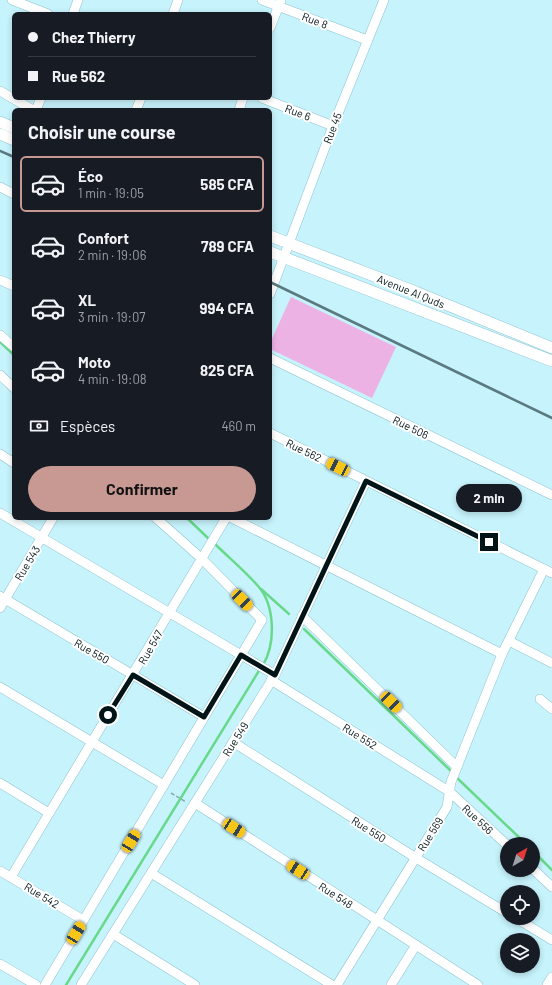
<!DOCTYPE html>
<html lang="fr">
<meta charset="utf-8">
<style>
:root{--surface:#171b24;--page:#20242c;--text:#f1f3f6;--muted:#9ea1a6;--line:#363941;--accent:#c89993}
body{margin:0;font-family:Barlow,sans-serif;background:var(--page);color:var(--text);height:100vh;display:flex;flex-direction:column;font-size:15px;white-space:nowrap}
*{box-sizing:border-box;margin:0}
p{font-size:13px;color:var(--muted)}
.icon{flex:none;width:22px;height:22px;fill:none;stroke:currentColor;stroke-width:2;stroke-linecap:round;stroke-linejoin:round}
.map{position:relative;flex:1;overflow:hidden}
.sheet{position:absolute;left:12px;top:108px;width:260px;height:412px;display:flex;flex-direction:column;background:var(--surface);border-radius:6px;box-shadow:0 2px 6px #0003}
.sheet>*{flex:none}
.hud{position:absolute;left:12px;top:12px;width:260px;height:88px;border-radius:6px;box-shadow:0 2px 6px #0003;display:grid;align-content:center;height:88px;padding:0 16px;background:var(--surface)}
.needle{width:26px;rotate:39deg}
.fabs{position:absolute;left:500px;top:837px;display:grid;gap:8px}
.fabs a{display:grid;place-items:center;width:40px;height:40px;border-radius:50%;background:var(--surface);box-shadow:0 2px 6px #0003;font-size:20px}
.end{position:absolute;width:18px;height:18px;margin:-9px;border:5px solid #011418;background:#fff;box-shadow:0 0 0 2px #fff}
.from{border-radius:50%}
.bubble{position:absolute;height:28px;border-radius:14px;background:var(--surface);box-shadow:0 2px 6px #0003;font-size:13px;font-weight:700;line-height:28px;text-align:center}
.car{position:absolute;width:12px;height:24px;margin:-12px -6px;border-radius:5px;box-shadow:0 0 3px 1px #0007;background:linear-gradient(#f5c518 24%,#345 0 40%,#f5c518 0 76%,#345 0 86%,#f5c518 0)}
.hud b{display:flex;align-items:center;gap:14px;height:38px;font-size:15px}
.hud b+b{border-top:1px solid var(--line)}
.hud i{width:10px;height:10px;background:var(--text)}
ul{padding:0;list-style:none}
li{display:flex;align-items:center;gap:12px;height:56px;margin:0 8px 6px;padding:0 8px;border:2px solid transparent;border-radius:6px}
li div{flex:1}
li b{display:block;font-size:15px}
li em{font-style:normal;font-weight:700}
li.selected{border-color:var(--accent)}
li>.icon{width:36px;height:36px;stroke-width:1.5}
h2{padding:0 16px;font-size:18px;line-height:48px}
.pay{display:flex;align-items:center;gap:10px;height:44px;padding:0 16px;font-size:15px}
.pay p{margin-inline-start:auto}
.cta{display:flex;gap:8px;margin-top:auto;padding:8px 16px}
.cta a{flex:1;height:46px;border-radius:24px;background:var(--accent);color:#111;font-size:16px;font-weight:700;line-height:46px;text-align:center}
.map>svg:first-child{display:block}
.pitch{fill:#edb2e4}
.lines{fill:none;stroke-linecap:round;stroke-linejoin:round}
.stream{stroke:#68d98b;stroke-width:2.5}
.minor-casing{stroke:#8cc3ce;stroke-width:10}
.major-casing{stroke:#8cc3ce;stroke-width:12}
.path{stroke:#86aab1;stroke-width:1.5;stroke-dasharray:4 2;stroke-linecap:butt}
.minor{stroke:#fff;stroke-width:9}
.major{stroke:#fff;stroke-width:11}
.rail{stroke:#5b7a80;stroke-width:2.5}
.route{stroke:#011418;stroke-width:5}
.labels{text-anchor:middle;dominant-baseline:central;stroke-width:4;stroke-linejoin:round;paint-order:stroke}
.street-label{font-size:11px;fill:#011418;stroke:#fff}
</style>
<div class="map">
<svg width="552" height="985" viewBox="0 0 552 985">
<rect width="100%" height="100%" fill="#c7f3fc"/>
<!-- pitch -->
<path class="pitch" d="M291 297 396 347 372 398 270 349V343Z"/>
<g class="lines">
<!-- stream -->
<g class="stream">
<path d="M0 342 14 355"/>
<path d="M187 518 210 540"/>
<path d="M214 543C228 557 245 571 258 586 275 605 276 643 263 665"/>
<path d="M261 589 289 614"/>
<path d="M304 629 452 772"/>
<path d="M455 776 526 844"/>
<path d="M533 851 552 870"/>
<path d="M66 985 260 669"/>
</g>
<defs>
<g id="minor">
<path d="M12 0 48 14"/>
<path d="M262 0 367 40"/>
<path d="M73 14 78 0"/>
<path d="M173 14 178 0"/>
<path d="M270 28 281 0"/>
<path d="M0 91 33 110"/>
<path d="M262 98 333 126"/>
<path d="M36 110 41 98"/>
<path d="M136 110 141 98"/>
<path d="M239 110 243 98"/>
<path d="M0 187 14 194"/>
<path d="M0 280 14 286"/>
<path d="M270 294 333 126 384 0"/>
<path d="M0 335 14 347"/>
<path d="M270 358 552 495"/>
<path d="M0 375 14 388"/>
<path d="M270 433 552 573"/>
<path d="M0 454 14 463"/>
<path d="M0 513 275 675"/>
<path d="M232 518 502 654 451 782 447 807 337 985"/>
<path d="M0 596 204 717"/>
<path d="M0 608 53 518"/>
<path d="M302 616 457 767"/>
<path d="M509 641 552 663"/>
<path d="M502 654 544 569"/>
<path d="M271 680 450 792 507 845"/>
<path d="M0 687 164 785"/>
<path d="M540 699 552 709"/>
<path d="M233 742 416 858 507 913"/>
<path d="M0 783 49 813"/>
<path d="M195 803 478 985"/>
<path d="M533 869 552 887"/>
<path d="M0 871 83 920"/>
<path d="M151 873 332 985"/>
<path d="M11 877 226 518"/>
<path d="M516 918 552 940"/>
<path d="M113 934 195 985"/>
<path d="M0 964 36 985"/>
<path d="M45 985 262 620 202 559 156 518"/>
<path d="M81 985 275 675 366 481"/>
<path d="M391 985 416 945"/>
<path d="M547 985 552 977"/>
</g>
<g id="major">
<path d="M0 122 14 128"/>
<path d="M0 134 14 140"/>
<path d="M270 236 416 292 552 348"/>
<path d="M270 252 552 361"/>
</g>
</defs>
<!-- minor casing -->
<use href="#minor" class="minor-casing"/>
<!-- major casing -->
<use href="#major" class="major-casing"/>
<!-- path -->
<path class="path" d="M171 793 186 802"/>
<!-- minor -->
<use href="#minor" class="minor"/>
<!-- major -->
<use href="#major" class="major"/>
<!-- rail -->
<g class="rail">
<path d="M0 151 14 157"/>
<path d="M270 282 552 418"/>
</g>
</g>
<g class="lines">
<!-- route -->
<path class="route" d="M108 715 133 675 204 717 241 655 275 675 366 481 489 542"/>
</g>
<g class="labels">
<!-- street labels -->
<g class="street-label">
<text transform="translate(315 20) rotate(21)">Rue 8</text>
<text transform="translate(298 112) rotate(21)">Rue 6</text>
<text transform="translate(332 128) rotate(-69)">Rue 45</text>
<text transform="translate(411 291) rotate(22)">Avenue Al Quds</text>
<text transform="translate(411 427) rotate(26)">Rue 506</text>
<text transform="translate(304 450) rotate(26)">Rue 562</text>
<text transform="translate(27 563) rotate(-59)">Rue 543</text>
<text transform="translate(150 647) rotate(-60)">Rue 547</text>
<text transform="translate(92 651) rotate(30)">Rue 550</text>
<text transform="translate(360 736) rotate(32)">Rue 552</text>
<text transform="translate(235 739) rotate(-58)">Rue 549</text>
<text transform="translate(478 819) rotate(43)">Rue 556</text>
<text transform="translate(369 829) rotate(32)">Rue 550</text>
<text transform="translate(430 834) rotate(-58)">Rue 569</text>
<text transform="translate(42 895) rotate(31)">Rue 542</text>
<text transform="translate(336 895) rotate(33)">Rue 548</text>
</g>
</g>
</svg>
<div class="fabs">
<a><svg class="needle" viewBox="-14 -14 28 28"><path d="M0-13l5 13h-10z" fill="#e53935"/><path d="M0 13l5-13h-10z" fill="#9ea1a6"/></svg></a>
<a><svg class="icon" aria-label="locate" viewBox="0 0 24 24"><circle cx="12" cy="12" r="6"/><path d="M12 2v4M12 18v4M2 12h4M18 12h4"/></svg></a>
<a><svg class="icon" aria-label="layers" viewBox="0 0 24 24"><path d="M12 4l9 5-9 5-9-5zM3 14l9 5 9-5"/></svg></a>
</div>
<i class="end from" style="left:108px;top:715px"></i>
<i class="end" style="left:489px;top:542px"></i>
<div class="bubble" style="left:456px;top:484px;width:66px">2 min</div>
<i class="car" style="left:338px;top:467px;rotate:296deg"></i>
<i class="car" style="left:242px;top:600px;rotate:135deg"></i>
<i class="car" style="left:391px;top:702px;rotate:134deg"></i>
<i class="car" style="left:234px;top:828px;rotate:123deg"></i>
<i class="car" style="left:131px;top:841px;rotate:31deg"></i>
<i class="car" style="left:298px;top:870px;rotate:303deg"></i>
<i class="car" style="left:76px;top:933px;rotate:31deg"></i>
<div class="hud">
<b><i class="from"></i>Chez Thierry</b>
<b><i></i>Rue 562</b>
</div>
<section class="sheet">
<h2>Choisir une course</h2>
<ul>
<li class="selected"><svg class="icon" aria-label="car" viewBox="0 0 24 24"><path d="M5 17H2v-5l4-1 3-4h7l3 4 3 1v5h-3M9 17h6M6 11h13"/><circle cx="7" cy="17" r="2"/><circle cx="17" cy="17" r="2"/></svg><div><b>Éco</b><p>1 min · 19:05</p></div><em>585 CFA</em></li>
<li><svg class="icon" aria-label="car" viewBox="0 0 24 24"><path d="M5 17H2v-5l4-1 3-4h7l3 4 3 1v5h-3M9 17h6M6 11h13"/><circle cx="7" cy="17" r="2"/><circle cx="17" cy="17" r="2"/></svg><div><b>Confort</b><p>2 min · 19:06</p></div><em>789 CFA</em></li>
<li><svg class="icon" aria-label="car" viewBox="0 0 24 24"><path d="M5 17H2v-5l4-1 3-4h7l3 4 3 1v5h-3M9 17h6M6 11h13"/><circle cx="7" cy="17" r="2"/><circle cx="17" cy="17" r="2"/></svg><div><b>XL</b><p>3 min · 19:07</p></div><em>994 CFA</em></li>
<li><svg class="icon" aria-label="car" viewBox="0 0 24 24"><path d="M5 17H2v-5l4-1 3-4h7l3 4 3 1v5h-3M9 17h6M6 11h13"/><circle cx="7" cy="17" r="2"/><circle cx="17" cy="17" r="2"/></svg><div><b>Moto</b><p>4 min · 19:08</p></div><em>825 CFA</em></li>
</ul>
<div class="pay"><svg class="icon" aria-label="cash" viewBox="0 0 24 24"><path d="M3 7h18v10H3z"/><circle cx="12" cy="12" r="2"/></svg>Espèces<p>460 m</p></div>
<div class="cta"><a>Confirmer</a></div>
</section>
</div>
